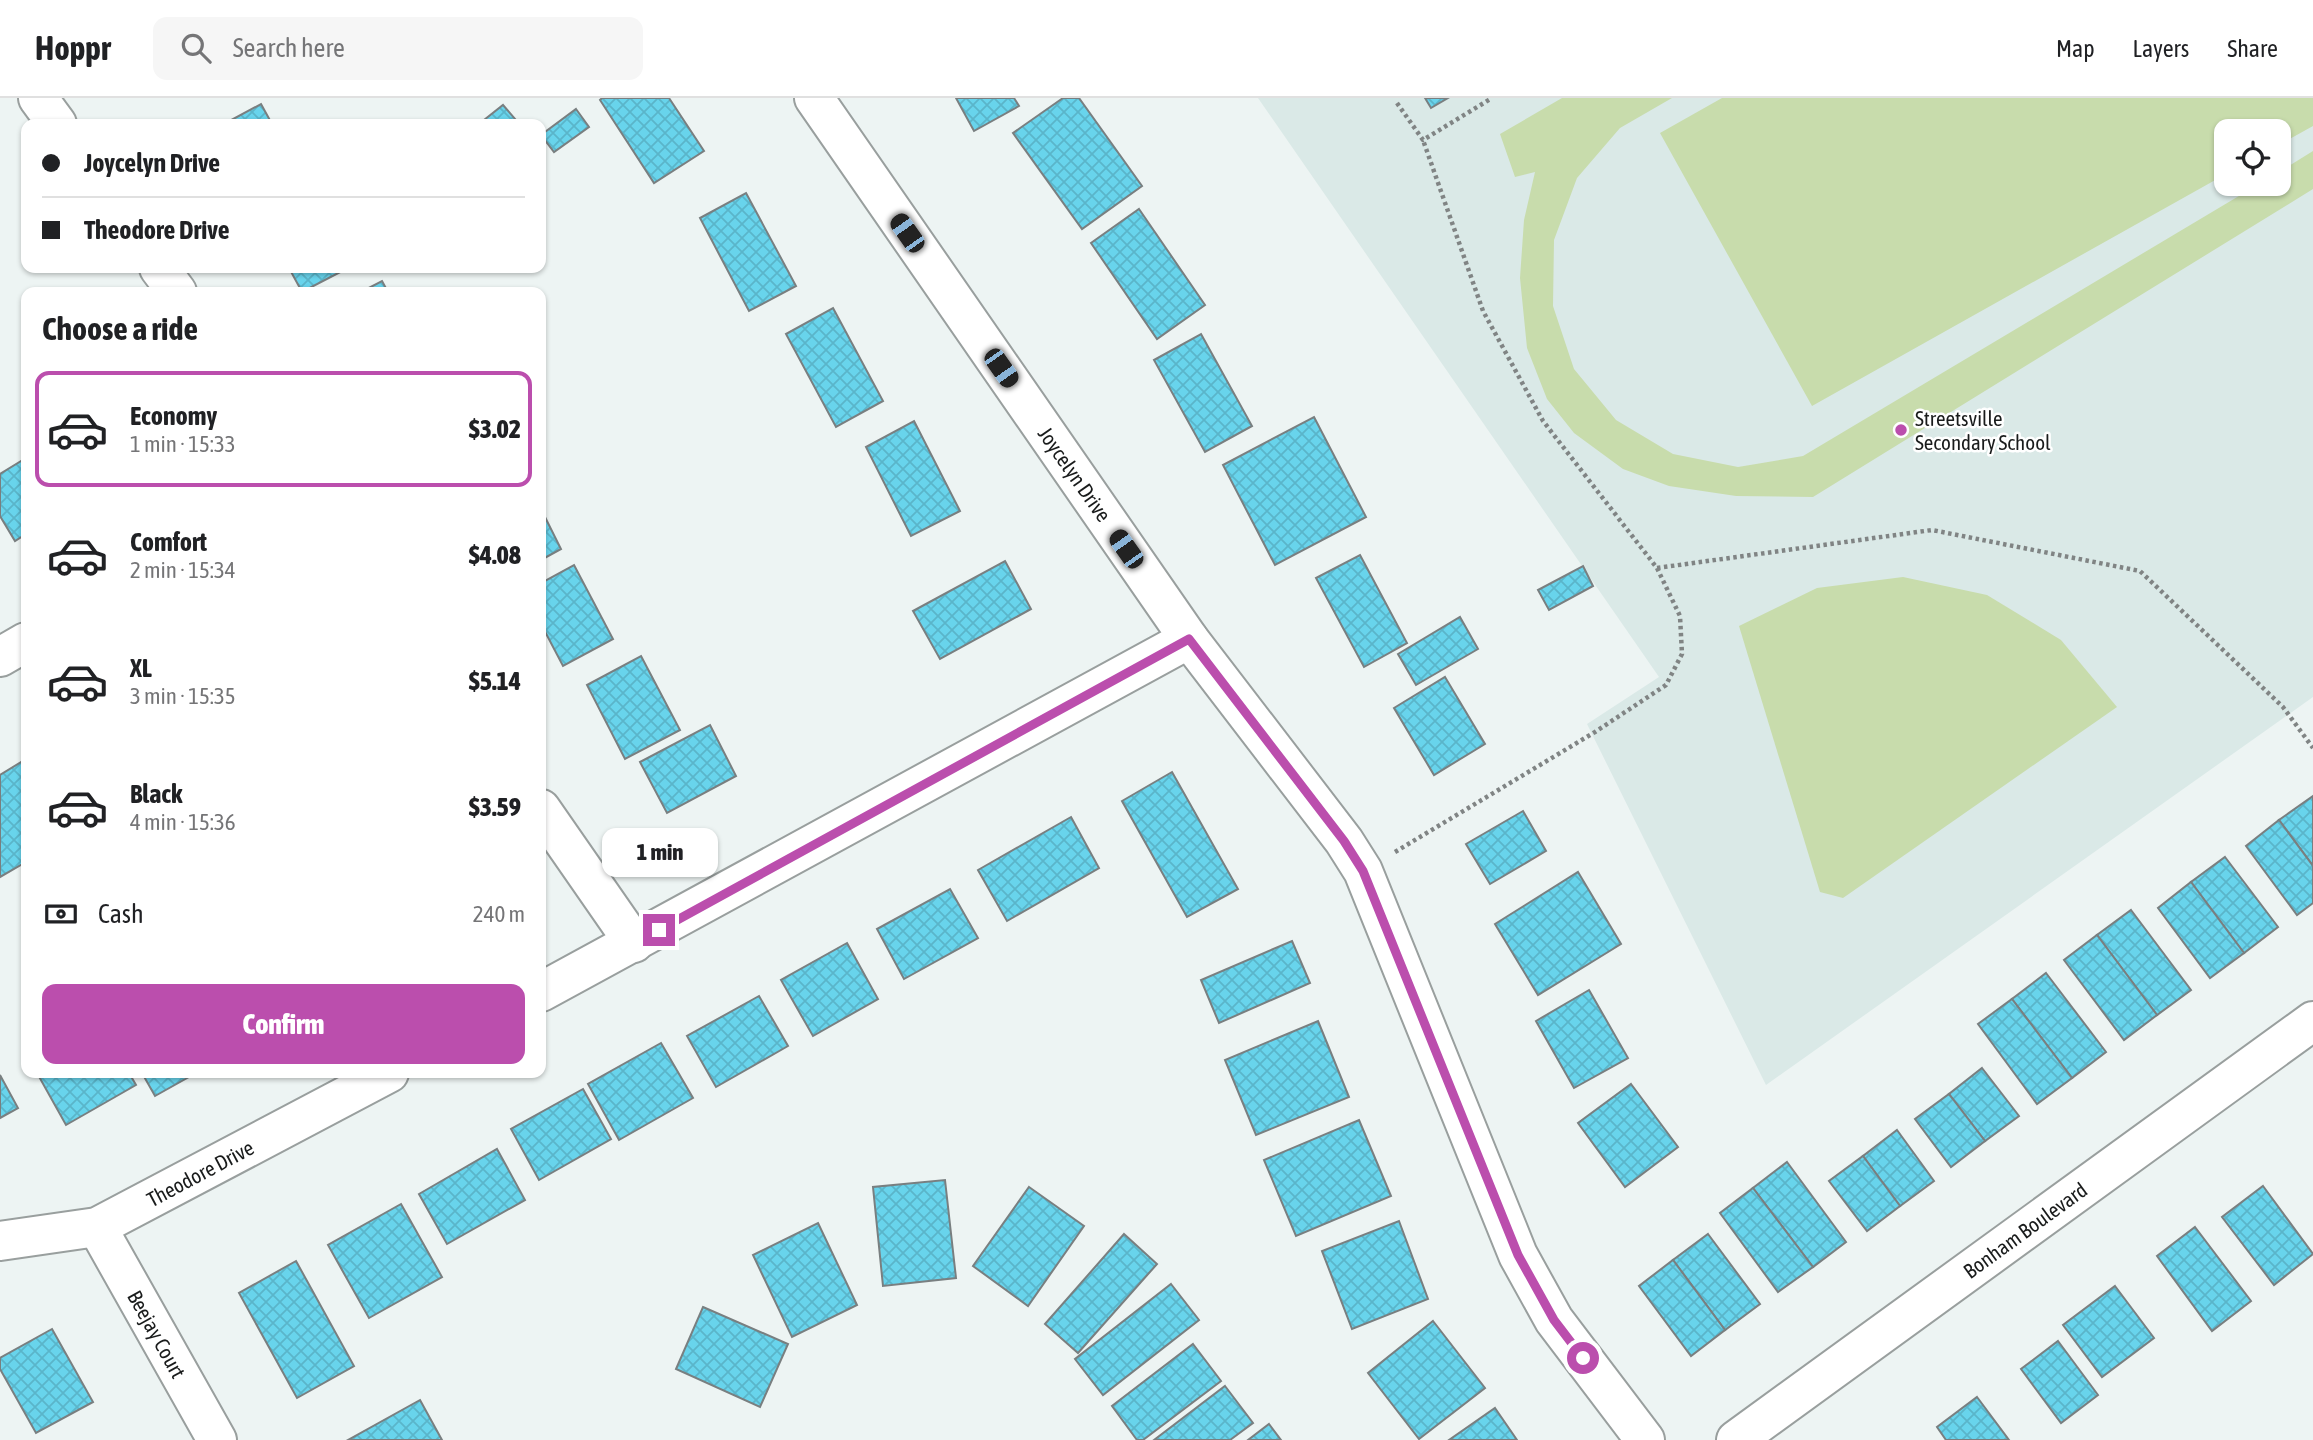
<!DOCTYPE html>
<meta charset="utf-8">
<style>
:root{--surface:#fff;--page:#f6f6f6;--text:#202124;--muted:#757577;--line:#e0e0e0;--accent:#bb4ead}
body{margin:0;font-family:"Asap Condensed",sans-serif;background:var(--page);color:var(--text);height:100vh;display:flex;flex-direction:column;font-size:26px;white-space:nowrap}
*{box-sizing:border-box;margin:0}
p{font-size:23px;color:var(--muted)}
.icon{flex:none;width:38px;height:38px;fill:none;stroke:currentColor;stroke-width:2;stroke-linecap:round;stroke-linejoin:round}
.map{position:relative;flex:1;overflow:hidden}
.drawer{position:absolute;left:21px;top:189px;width:525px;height:791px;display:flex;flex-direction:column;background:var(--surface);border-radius:14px;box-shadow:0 2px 5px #0004}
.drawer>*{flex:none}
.top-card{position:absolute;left:21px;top:21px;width:525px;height:154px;border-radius:14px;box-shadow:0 2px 5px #0004;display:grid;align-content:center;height:154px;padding:0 21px;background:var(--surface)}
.controls{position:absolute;left:2214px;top:21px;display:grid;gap:14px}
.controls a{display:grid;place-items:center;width:77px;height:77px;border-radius:14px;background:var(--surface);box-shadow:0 2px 5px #0004;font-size:35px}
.end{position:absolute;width:32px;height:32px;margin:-16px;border:9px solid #bb4ead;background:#fff;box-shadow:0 0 0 4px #fff}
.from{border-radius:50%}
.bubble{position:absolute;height:49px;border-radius:14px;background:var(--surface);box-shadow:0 2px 5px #0004;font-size:23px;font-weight:800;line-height:49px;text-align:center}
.car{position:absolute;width:21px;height:42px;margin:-21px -10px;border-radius:9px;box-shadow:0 0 5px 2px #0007;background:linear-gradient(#222 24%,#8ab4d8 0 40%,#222 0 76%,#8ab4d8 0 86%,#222 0)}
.top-card b{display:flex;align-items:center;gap:24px;height:66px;font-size:26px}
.top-card b+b{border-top:2px solid var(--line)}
.top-card i{width:18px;height:18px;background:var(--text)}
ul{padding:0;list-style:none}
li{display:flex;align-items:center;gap:21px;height:116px;margin:0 14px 10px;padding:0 7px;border:4px solid transparent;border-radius:14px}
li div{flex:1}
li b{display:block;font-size:26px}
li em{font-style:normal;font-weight:800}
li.active{border-color:var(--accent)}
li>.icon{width:63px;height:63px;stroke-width:1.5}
h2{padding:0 21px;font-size:32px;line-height:84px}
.pay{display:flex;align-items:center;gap:18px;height:77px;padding:0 21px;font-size:26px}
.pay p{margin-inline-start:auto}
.button{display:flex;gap:14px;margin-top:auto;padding:14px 21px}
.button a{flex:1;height:80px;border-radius:14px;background:var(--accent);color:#fff;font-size:28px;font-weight:800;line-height:80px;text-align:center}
header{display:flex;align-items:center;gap:42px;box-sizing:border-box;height:98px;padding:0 35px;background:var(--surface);border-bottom:2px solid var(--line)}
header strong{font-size:33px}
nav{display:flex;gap:38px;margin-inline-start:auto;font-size:24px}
.search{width:490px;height:63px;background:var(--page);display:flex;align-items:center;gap:18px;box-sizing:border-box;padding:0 24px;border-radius:14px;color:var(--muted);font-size:26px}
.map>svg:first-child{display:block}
.built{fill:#dae9e7;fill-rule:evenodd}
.grass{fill:#c8dcac}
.building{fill:url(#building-cross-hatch);stroke:#797f80;stroke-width:2}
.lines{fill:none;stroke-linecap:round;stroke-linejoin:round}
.minor-casing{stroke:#999f9e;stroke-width:42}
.path{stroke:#808484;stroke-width:4.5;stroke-dasharray:3.5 3.5;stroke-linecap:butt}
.minor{stroke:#fff;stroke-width:38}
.route{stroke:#bb4ead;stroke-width:9}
.poi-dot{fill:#bb4ead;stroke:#fff;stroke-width:2.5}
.labels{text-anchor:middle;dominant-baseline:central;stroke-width:5;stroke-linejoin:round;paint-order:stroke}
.poi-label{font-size:21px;fill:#191b1b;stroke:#fff;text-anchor:start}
.street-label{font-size:21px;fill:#191b1b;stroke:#fff}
</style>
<header>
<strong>Hoppr</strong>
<div class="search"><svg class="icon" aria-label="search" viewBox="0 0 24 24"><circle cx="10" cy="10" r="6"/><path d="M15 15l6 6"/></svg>Search here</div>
<nav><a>Map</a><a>Layers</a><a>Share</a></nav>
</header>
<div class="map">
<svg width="2313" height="1342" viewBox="0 0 2313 1342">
<defs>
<pattern id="building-cross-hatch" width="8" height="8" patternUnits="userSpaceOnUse" patternTransform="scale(1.75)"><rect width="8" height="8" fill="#68d4ec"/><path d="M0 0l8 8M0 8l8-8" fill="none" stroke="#5ab5ca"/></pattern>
</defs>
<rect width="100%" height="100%" fill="#edf4f3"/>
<!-- built -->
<path class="built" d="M1258 0H2313V599L1766 987 1587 626 1659 579ZM2226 33H2278V86H2226Z"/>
<!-- grass -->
<g class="grass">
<path d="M1562 0H1672L1620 30 1577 80 1554 142 1553 208 1574 271 1616 322 1673 356 1738 369 1803 358 2259 86H2278L2279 74 2313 53V91L1813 399 1736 398 1669 388 1623 371 1574 335 1547 301 1527 250 1520 180 1524 122 1535 74 1515 79 1500 36Z"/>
<path d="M1722 0H2313V28L2279 47 2278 33H2226V76L1812 308 1660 35Z"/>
<path d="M1903 479 1987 497 2061 542 2117 609 1843 800 1820 794 1739 528 1817 490Z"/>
</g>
<!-- building -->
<g class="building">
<path d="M602 0H669L704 53 654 85 600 2Z"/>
<path d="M956 0H1014L1019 8 974 33Z"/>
<path d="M1063 0H1079L1142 88 1082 131 1013 35Z"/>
<path d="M1425 0H1448L1431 10Z"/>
<path d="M261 6 272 26H224Z"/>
<path d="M503 7 516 22 511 26H479Z"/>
<path d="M576 11 589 29 554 54 541 37Z"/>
<path d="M746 95 796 188 749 213 700 120Z"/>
<path d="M1139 111 1205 207 1157 241 1091 145Z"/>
<path d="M289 170H348L302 194Z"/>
<path d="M382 183 388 194H361Z"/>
<path d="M833 210 883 303 836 329 786 236Z"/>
<path d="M1201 236 1252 328 1205 354 1154 262Z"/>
<path d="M1314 319 1366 419 1275 467 1223 367Z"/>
<path d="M914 323 960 413 911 438 866 349Z"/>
<path d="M26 360V436L15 443 0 418V376Z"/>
<path d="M541 411 561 451 541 462Z"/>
<path d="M1360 457 1407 545 1364 569 1316 480Z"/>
<path d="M1005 463 1031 511 940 561 913 513Z"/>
<path d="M574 467 613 541 563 568 541 526V485Z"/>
<path d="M1583 468 1593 488 1549 512 1538 492Z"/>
<path d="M1460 519 1478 551 1416 587 1398 556Z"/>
<path d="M641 558 680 632 625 661 587 587Z"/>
<path d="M1445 579 1485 646 1434 677 1394 610Z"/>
<path d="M710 627 736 678 667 715 640 664Z"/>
<path d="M26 661V764L0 779V677Z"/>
<path d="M1172 674 1238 791 1187 819 1122 703Z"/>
<path d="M2313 698V768L2279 722Z"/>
<path d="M1523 713 1546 753 1490 786 1466 746Z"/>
<path d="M1071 719 1099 770 1007 823 978 772Z"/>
<path d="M2279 722 2313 768V805L2297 817 2246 748Z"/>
<path d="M2225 759 2278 829 2244 855 2191 784Z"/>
<path d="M1578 774 1621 846 1538 897 1495 826Z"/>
<path d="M2191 784 2244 855 2210 880 2158 810Z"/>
<path d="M950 791 978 840 904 881 877 831Z"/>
<path d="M2131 812 2191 892 2157 917 2097 837Z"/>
<path d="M2097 837 2157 917 2124 942 2064 862Z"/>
<path d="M1292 843 1310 885 1219 925 1201 882Z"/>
<path d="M847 845 878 901 813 938 781 882Z"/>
<path d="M2046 875 2106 954 2072 980 2012 901Z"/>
<path d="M1589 892 1628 960 1574 990 1536 923Z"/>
<path d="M759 898 788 948 716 989 687 938Z"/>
<path d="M2012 901 2072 980 2037 1006 1978 926Z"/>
<path d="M1318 923 1349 999 1256 1037 1225 962Z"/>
<path d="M661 945 693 1000 619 1042 588 986Z"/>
<path d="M1982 970 2019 1018 1985 1043 1949 996Z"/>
<path d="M37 975H129L136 987 66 1027Z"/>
<path d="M142 975H196L155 998Z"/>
<path d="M0 977 18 1010 0 1020Z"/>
<path d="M1631 986 1678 1049 1625 1089 1578 1025Z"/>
<path d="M583 991 611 1041 539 1082 511 1031Z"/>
<path d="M1949 996 1985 1043 1951 1069 1915 1021Z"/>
<path d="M1359 1022 1391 1098 1296 1138 1264 1062Z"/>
<path d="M1897 1032 1934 1083 1900 1108 1863 1058Z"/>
<path d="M497 1051 525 1102 447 1146 419 1096Z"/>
<path d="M1863 1058 1900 1108 1867 1133 1829 1083Z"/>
<path d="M1787 1064 1846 1144 1813 1169 1753 1090Z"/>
<path d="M945 1082 956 1180 883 1188 873 1089Z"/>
<path d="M2263 1088 2313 1156 2274 1187 2222 1119Z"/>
<path d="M1029 1089 1084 1128 1028 1208 973 1168Z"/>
<path d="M1753 1090 1813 1169 1778 1194 1720 1115Z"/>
<path d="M401 1106 442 1179 369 1220 328 1147Z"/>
<path d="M1399 1123 1428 1201 1352 1231 1322 1153Z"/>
<path d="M818 1125 857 1207 792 1239 753 1157Z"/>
<path d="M2195 1129 2251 1203 2212 1233 2157 1158Z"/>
<path d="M1124 1136 1157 1166 1078 1255 1045 1226Z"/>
<path d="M1708 1136 1760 1206 1725 1232 1673 1162Z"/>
<path d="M1673 1162 1725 1232 1691 1258 1639 1188Z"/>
<path d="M296 1163 354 1268 297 1300 239 1195Z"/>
<path d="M1171 1186 1199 1222 1103 1297 1075 1261Z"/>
<path d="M2115 1188 2154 1240 2102 1279 2063 1227Z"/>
<path d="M703 1209 788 1246 760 1309 676 1271Z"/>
<path d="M1433 1223 1485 1290 1419 1341 1368 1275Z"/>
<path d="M52 1231 93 1304 36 1335 0 1271V1260Z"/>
<path d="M2058 1243 2098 1297 2061 1325 2021 1271Z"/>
<path d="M1193 1246 1221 1283 1143 1342H1137L1112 1308Z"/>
<path d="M1225 1288 1253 1325 1230 1342H1154Z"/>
<path d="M1977 1299 2009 1342H1946L1937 1329Z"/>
<path d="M420 1302 442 1342H348Z"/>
<path d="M1495 1310 1517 1342H1449Z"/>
<path d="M1269 1326 1281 1342H1248Z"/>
</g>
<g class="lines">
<defs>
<g id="minor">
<path d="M38 0 57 26"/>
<path d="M814 0 1189 541 1344 743 1363 773 1518 1157 1554 1222 1645 1342"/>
<path d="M159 170 177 194"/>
<path d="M0 559 26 544"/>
<path d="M541 711 634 845"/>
<path d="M541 894 1189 541"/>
<path d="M97 1129 217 1342"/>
<path d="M0 1143 97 1129 389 975"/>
<path d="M1736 1342 2313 923"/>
</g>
</defs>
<!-- minor casing -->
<use href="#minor" class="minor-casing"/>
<!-- path -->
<g class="path">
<path d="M1397 5 1423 42 1492 0"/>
<path d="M1657 470 1932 432 2140 473 2283 609 2313 650"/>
<path d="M1395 754 1595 634 1666 587 1682 556 1680 518 1657 470 1543 323 1483 213 1423 42"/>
</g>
<!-- minor -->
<use href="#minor" class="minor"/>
</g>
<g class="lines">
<!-- route -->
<path class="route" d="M659 832 1189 541 1344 743 1363 773 1518 1157 1554 1222 1583 1260"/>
</g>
<!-- markers -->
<circle class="poi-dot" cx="1901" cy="332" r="7"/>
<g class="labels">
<!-- poi labels -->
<g class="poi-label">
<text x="1915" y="320">Streetsville<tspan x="1915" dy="24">Secondary School</tspan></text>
</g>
<!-- street labels -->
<g class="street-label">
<text transform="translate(1075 376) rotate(55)">Joycelyn Drive</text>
<text transform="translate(200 1075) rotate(-28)">Theodore Drive</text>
<text transform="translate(2025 1132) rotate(-36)">Bonham Boulevard</text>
<text transform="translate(157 1236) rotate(61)">Beejay Court</text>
</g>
</g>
</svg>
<div class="controls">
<a><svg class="icon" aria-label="locate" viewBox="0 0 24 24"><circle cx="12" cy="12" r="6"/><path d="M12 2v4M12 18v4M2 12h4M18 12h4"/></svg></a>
</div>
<i class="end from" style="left:1583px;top:1260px"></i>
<i class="end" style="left:659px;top:832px"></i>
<div class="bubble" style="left:602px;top:730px;width:116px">1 min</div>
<i class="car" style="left:907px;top:135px;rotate:325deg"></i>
<i class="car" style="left:1001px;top:270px;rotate:145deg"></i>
<i class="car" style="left:1126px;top:451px;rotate:325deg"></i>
<div class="top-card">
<b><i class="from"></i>Joycelyn Drive</b>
<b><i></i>Theodore Drive</b>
</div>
<section class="drawer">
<h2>Choose a ride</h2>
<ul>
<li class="active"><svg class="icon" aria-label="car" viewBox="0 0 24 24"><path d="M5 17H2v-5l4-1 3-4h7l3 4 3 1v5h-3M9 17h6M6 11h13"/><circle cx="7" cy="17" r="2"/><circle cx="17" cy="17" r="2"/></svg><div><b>Economy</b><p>1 min · 15:33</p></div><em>$3.02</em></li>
<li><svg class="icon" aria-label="car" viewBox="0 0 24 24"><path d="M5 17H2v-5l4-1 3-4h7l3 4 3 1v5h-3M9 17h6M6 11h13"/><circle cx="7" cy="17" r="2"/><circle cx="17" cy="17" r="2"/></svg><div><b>Comfort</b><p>2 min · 15:34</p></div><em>$4.08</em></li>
<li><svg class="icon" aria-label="car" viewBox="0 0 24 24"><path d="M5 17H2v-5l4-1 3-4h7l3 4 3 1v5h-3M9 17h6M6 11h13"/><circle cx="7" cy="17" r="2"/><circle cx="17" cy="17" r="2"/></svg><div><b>XL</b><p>3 min · 15:35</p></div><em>$5.14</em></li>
<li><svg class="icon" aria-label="car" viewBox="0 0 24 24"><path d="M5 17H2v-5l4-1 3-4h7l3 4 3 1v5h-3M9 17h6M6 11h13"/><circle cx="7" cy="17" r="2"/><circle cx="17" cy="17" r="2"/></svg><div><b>Black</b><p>4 min · 15:36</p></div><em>$3.59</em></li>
</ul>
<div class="pay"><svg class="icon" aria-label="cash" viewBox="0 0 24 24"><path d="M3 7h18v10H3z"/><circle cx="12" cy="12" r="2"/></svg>Cash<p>240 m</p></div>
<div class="button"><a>Confirm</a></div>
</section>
</div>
